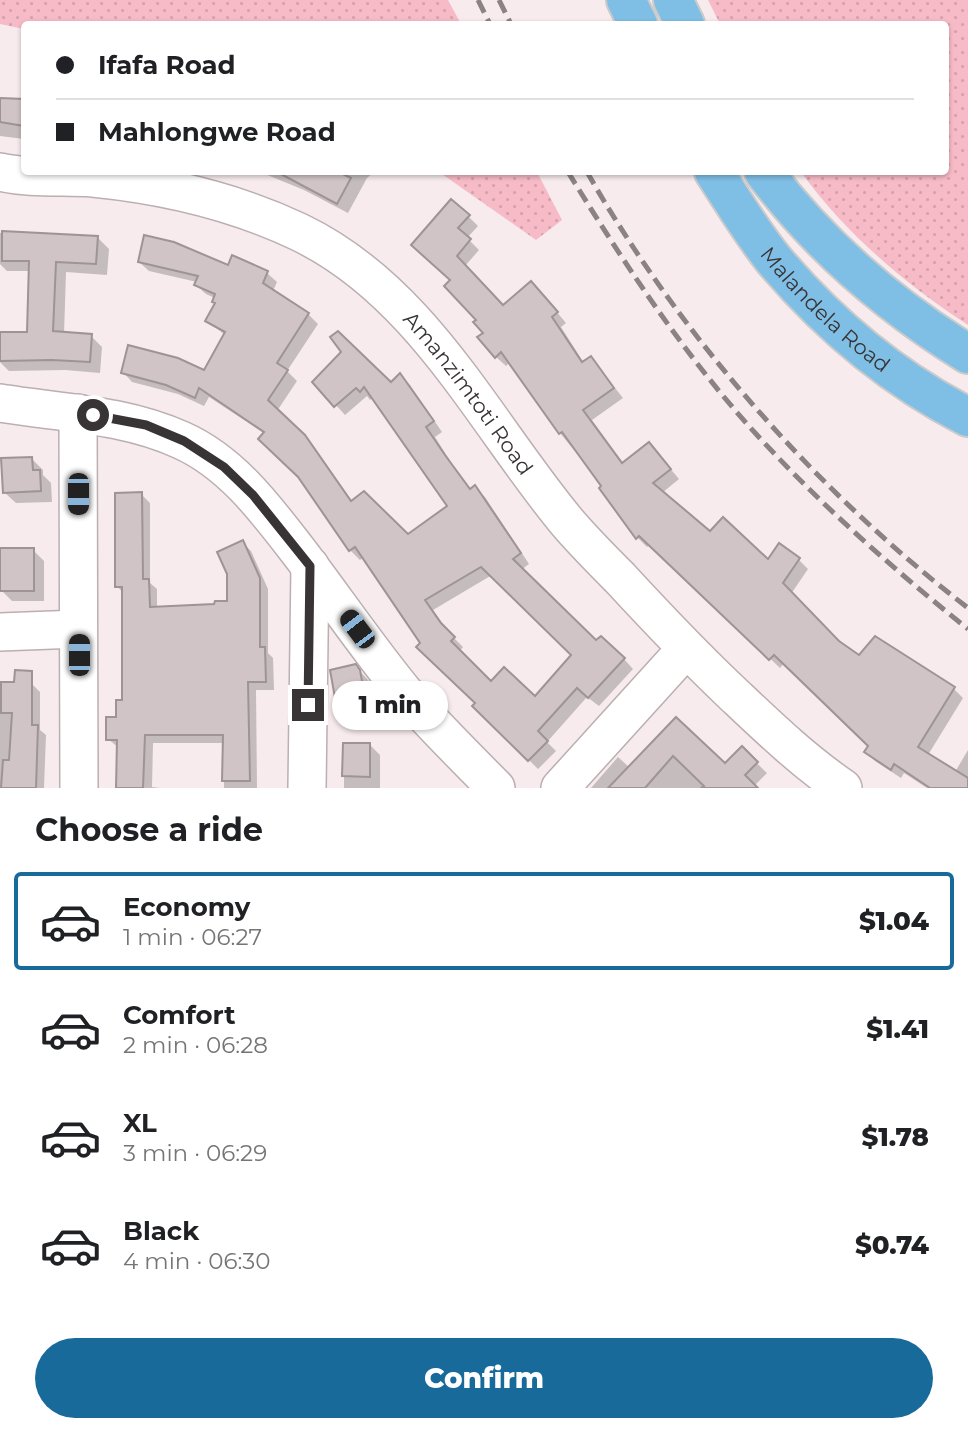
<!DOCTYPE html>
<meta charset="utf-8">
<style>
:root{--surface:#fff;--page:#f2f2f2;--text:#202124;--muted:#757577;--line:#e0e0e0;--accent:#186a9b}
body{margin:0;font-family:Montserrat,sans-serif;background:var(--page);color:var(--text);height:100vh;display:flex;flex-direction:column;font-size:26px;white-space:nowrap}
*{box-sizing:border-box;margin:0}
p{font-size:23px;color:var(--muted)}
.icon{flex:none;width:38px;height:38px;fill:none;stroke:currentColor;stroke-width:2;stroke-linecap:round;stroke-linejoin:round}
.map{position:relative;height:788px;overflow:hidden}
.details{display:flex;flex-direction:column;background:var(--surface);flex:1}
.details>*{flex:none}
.banner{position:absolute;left:21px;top:21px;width:928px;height:154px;border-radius:7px;box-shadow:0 2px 5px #0004;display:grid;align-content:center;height:154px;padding:0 35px;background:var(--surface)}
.end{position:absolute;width:32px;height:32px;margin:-16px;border:9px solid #383334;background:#fff;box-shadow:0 0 0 4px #fff}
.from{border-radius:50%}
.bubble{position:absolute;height:49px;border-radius:24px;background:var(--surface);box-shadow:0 2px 5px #0004;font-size:23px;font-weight:800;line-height:49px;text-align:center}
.car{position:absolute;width:21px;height:42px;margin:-21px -10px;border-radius:9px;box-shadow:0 0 5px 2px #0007;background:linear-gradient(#222 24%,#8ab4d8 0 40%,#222 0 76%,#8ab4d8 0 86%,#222 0)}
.banner b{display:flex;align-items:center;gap:24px;height:66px;font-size:26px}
.banner b+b{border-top:2px solid var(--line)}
.banner i{width:18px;height:18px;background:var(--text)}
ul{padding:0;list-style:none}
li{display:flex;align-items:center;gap:21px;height:98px;margin:0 14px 10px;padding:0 21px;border:4px solid transparent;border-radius:7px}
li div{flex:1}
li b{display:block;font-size:26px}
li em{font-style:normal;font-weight:800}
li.active{border-color:var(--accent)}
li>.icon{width:63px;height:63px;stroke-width:1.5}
h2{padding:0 35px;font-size:32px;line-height:84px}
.action{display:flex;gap:14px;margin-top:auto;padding:14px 35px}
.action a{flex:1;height:80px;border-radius:42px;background:var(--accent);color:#fff;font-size:28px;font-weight:800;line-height:80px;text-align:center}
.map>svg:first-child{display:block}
.grass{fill:url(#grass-dots)}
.shadow{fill:#0003;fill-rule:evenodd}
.building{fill:#d0c4c6;stroke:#9e9395;stroke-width:2;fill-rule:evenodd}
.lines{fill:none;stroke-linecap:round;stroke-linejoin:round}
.minor-casing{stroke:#bbafb1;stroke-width:40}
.major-casing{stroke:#cbcaca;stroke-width:42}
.minor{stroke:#fff;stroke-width:37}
.major{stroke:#7fbfe6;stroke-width:38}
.rail{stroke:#8a8283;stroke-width:5;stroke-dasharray:14 7;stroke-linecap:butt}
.route{stroke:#383334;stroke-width:9}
.labels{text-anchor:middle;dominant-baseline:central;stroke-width:7;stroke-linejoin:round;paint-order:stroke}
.street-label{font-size:21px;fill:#383334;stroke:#fff}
</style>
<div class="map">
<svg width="968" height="788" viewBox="0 0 968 788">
<defs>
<pattern id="grass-dots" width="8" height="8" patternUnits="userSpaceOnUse" patternTransform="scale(1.75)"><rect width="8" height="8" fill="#f7bbc7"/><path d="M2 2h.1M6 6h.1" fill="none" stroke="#d4a1ac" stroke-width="1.8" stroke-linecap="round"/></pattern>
</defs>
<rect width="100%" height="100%" fill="#f7ebed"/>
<!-- grass -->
<g class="grass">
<path d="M0 0H448L461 24H24V29L0 24Z"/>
<path d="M708 0H968V325C905 284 845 233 801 172H945V24H720Z"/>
<path d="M439 172H537L562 220 536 240Z"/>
</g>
<!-- shadow -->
<g class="shadow">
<path d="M0 100H24V139L0 136Z"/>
<path d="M260 172H374L367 178 348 213 304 190Z"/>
<path d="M468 216 478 226 467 238 479 250 465 266 503 307 541 293 566 323 561 327 584 363 591 358 623 398 592 420 624 464 658 454 679 479 662 493 710 534 768 562 799 560 808 569 791 594 839 642 860 658 954 689 963 698 928 755 955 772 968 750V788H927L904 773 901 778 875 761 866 752 870 746 784 663 780 668 650 544 647 547 638 538 601 488 604 487 560 433 509 363 506 366 496 357 479 320 452 281 423 255Z"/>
<path d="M0 233 98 238 109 249 107 275 66 272 64 334 91 336 102 347 100 373 65 370 9 371 0 362V334H28L31 271H7L0 264Z"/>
<path d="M139 262 229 267 267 273 277 282 273 291 308 314 318 324 287 371 297 381 277 411 314 447 352 501 408 536 450 507 373 397 370 400 367 396 345 415 315 382 391 384 400 376 410 385 442 432 435 437 454 467 471 490 475 488 485 497 529 564 521 570 597 643 624 659 633 669 599 706 587 697 547 742 556 751 538 769 475 706 477 703 423 643 364 557 360 560 350 550 300 477 265 434 209 397 204 406 178 394 132 382 123 372H205L225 335 208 321 216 304 215 298 206 294 196 285 197 282 149 271ZM492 575 573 655 535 698 491 683 459 652 463 647 450 634 433 610Z"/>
<path d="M31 458 43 470V475L51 483 52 502 16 503 4 492Z"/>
<path d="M141 494 150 503V583L157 589V608L216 606 228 603 242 542 251 551 268 589V653L273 658 274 690H256L257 788H224V743H153L152 787 160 788H118L119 748 108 739 123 702V593L117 586Z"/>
<path d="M33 550 44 561V601H12L1 590Z"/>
<path d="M355 666 370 682 374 703 348 708 337 697Z"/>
<path d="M31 683 40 692V730L46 735 44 788H0V684Z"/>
<path d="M676 719 725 766 742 749 767 773 754 786 756 788H591L618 757 630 768Z"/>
<path d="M344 745H370L380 755V788H344Z"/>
</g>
<!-- building -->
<g class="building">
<path d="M0 98 24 99V126L0 122Z"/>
<path d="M277 172H339L351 178 337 204Z"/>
<path d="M451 199 470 215 458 228 471 239 457 256 503 305 531 281 558 312 552 317 582 362 591 356 614 388 583 410 622 463 649 442 671 469 653 483 710 531 723 517 768 559 779 543 800 558 783 583 839 641 859 655 875 636 955 687 918 747 968 778V788H930L894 764 891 770 864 752 868 746 774 655 769 660 639 536 636 539 599 488 601 486 562 432 559 434 501 352 495 358 477 337 483 333 473 322 476 320 444 286 450 280 411 245Z"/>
<path d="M2 231 98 236 96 264 56 262 53 331 92 334 90 362 52 360 0 361V332H27L29 261H2Z"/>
<path d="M144 235 174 242 228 265 232 255 268 271 263 283 309 313 277 363 288 370 268 400 305 435 351 501 364 491 408 534 447 506 364 387 360 392 356 388 334 407 312 382 341 352 330 337 338 331 391 382 400 373 434 421 426 427 445 455 470 489 475 485 521 553 513 559 596 640 601 636 625 658 588 698 577 688 538 731 548 741 528 761 472 706 475 703 416 647 420 643 355 547 349 551 298 477 258 439 264 432 199 388 195 398 166 385 121 373 128 345 178 358 204 370 225 332 205 321 215 303 212 302 215 294 194 285 198 276 138 262ZM481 567 571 655 535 696 504 667 491 681 451 641 455 637 441 623 425 600Z"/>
<path d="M32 457 33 470H40L41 491 3 493 1 458Z"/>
<path d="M142 492 143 579H149L150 607 214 604 215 601H227V574L217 552 243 540 260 578V647H265L266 682H248L250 781H222L223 735H145L143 788H116L117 740H106V717H116V700H122V587H115V493Z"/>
<rect x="0" y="548" width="34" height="43"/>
<path d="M356 664 360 670 364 692 335 698 330 670Z"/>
<path d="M15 670 32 671V725H38L36 788H1L3 760H9L12 713H1V682H14Z"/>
<path d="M676 717 725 763 742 746 758 762 745 775 758 788H701L704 786 673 756 645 788H608Z"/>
<path d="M343 743H370V777L342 776Z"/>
</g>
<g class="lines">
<defs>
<g id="minor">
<path id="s1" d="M0 172C30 179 62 176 93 178 164 185 234 201 299 232 422 291 484 422 567 522 584 542 602 560 620 578 656 617 692 655 731 692 767 726 802 760 843 788"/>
<path d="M0 403C62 413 123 414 181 440 233 463 268 512 302 556 336 601 368 648 404 692 433 725 465 757 496 788"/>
<path d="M78 413 79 788"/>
<path d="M0 632 78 629"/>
<path d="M307 788 310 566"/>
<path d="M560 788 686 649"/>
</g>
<g id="major">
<path d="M626 0 638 24"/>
<path d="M673 0 685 24"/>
<path id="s2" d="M714 172C733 201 752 233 774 260 828 324 894 379 968 417"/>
<path d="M764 172C819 245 890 306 968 354"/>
</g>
</defs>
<!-- minor casing -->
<use href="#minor" class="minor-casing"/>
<!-- major casing -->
<use href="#major" class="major-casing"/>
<!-- minor -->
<use href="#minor" class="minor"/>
<!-- major -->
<use href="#major" class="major"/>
<!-- rail -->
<g class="rail">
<path d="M478 0 490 24"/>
<path d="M499 0 511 24"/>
<path d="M568 172C624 263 684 355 757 435 822 506 893 569 968 629"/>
<path d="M587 172C681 337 817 492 968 608"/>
</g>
</g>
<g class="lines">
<!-- route -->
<path class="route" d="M93 415 146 425 184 441 224 467 253 495 310 566 308 705"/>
</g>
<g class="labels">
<!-- street labels -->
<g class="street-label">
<text stroke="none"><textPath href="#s2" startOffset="178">Malandela Road</textPath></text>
<text stroke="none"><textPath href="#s1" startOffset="544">Amanzimtoti Road</textPath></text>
</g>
</g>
</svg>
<i class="end from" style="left:93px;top:415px"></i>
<i class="end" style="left:308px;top:705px"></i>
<div class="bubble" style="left:332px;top:681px;width:116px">1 min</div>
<i class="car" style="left:78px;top:494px;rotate:180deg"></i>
<i class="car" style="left:357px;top:629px;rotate:323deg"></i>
<i class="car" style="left:79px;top:655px;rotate:0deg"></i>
<div class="banner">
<b><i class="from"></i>Ifafa Road</b>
<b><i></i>Mahlongwe Road</b>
</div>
</div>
<section class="details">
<h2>Choose a ride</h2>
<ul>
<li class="active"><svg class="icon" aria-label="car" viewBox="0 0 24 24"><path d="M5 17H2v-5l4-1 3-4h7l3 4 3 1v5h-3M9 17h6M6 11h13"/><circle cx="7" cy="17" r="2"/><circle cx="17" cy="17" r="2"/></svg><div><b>Economy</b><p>1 min · 06:27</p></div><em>$1.04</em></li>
<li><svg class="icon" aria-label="car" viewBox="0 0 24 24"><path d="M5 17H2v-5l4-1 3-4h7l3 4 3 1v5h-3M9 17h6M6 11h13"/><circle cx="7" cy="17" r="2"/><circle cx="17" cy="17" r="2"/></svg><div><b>Comfort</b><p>2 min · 06:28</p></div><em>$1.41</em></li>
<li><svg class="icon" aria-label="car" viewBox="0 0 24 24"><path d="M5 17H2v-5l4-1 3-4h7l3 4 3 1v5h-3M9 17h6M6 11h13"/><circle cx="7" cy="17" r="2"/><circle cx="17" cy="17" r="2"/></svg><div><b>XL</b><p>3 min · 06:29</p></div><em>$1.78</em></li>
<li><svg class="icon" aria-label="car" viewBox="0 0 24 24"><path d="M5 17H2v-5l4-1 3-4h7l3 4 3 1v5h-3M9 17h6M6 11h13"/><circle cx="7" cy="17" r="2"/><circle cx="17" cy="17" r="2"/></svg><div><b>Black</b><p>4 min · 06:30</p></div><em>$0.74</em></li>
</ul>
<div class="action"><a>Confirm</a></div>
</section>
